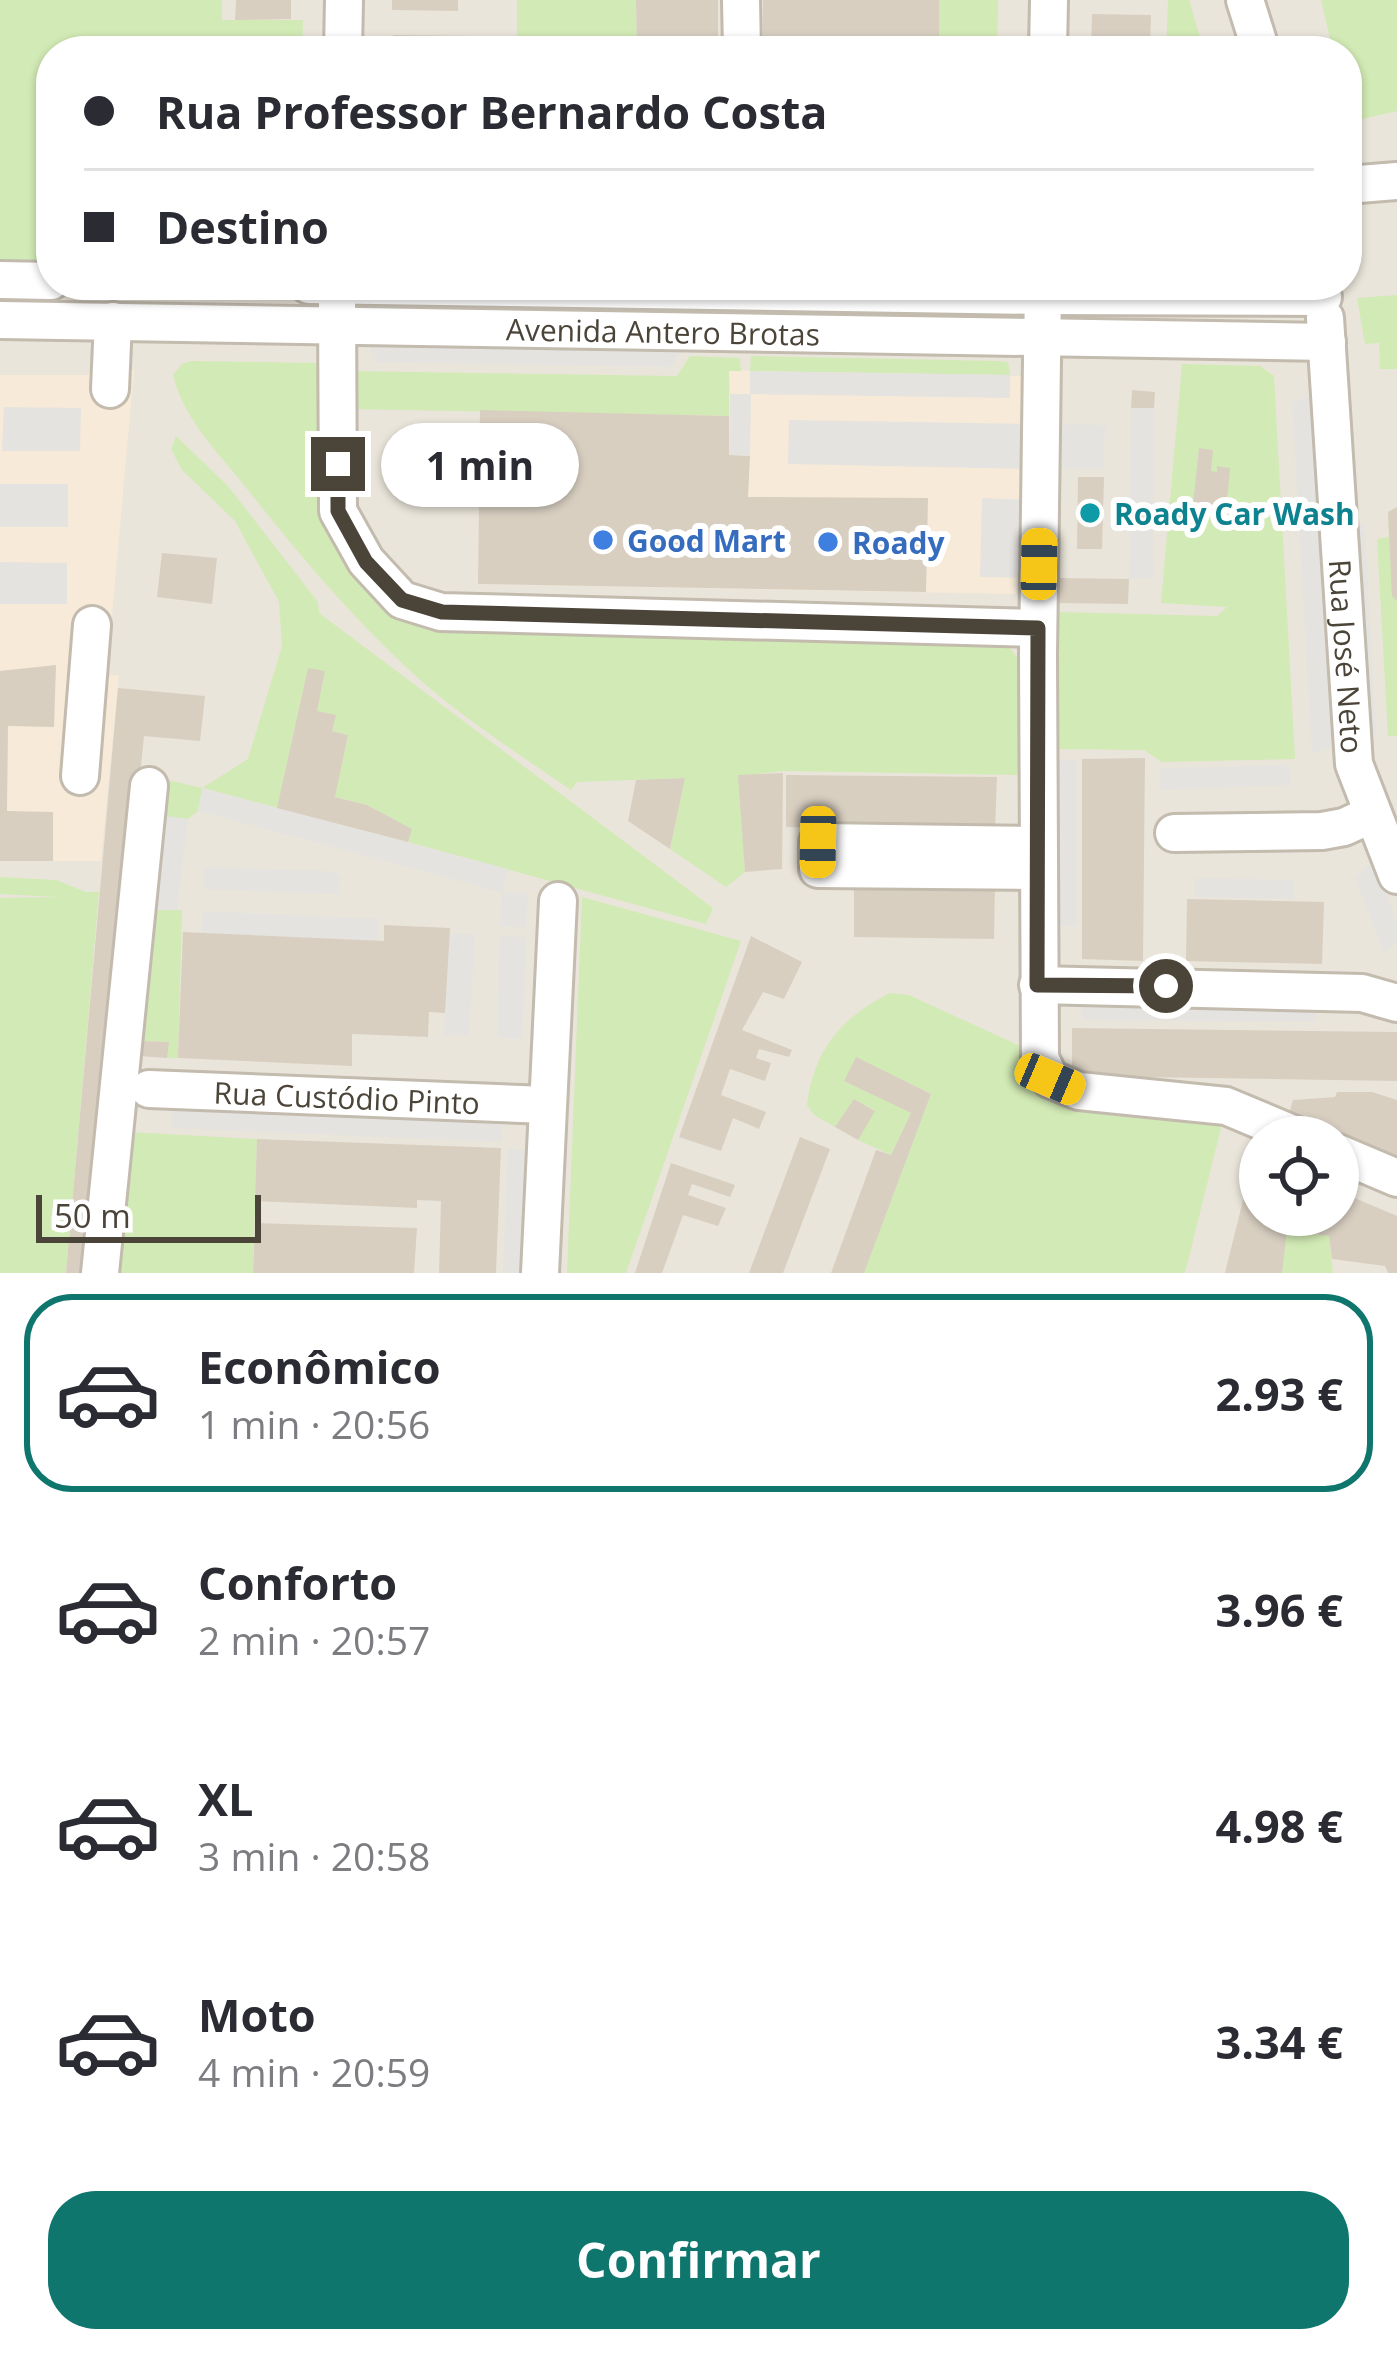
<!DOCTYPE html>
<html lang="pt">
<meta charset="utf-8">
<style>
:root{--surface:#fff;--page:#f2f2f3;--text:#2b2b33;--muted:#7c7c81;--line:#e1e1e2;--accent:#0f766e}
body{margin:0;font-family:"Open Sans",sans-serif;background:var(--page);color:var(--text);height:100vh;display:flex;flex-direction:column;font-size:45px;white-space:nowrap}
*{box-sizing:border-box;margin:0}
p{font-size:39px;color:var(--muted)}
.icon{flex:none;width:66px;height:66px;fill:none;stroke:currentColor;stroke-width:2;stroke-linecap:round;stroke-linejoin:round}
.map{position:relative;height:1273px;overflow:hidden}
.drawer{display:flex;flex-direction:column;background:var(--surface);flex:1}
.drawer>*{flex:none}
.guide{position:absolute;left:36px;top:36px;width:1326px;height:264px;border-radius:48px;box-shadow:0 3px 9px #0004;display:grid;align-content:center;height:264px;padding:0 48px;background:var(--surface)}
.tools{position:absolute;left:1239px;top:1116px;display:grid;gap:24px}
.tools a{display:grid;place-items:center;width:120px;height:120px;border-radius:50%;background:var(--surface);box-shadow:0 3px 9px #0004;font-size:60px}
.scale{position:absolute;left:36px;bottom:30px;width:225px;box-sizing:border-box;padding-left:12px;border:6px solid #4b4439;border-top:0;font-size:33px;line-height:42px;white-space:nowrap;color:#4b4439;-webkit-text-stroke:9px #fff;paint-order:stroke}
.end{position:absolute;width:54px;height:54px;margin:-27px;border:15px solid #4b4439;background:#fff;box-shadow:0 0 0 6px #fff}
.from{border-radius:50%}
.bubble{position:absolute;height:84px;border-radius:42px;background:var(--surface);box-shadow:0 3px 9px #0004;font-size:39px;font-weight:700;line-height:84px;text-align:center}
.car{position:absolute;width:36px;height:72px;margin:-36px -18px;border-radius:15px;box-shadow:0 0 9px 3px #0007;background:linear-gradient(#f5c518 24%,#345 0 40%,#f5c518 0 76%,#345 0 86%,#f5c518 0)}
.guide b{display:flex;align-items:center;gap:42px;height:114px;font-size:45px}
.guide b+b{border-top:3px solid var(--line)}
.guide i{width:30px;height:30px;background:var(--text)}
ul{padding:21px 0 0;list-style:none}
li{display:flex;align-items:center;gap:36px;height:198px;margin:0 24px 18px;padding:0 24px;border:6px solid transparent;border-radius:48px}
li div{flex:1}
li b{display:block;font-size:45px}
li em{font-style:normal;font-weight:700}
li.on{border-color:var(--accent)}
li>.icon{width:108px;height:108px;stroke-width:1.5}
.button{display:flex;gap:24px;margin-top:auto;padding:24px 48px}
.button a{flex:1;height:138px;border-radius:48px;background:var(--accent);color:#fff;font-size:48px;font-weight:700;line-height:138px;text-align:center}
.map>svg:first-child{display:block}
.residential{fill:#eae5da;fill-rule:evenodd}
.commercial{fill:#f7ead8}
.green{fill:#d2eab5}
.parking{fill:#e5e3e0}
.building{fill:#d8cfc1}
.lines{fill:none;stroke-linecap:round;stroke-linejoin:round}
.minor-casing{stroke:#c2bbae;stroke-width:42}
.minor{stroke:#fff;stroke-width:36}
.route{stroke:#4b4439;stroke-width:15}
.culture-dot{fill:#0f9aa8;stroke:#fff;stroke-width:4.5}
.shop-dot{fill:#3f7fe0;stroke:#fff;stroke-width:4.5}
.labels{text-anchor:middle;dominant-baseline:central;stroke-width:12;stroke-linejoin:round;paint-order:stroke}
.street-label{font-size:30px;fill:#4b4439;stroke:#fff}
.culture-label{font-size:30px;font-weight:bold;fill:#0d838f;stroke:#fff;text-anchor:start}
.shop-label{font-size:30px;font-weight:bold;fill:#366cbe;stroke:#fff;text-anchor:start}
</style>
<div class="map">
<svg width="1397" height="1273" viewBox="0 0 1397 1273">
<rect width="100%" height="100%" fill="#f6f3ec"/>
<!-- residential -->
<path class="residential" d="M0 0H1397V1273H0ZM51 51H1347V285H51ZM1260 1137H1338V1215H1260Z"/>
<!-- commercial -->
<g class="commercial">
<path d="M93 368 134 370 109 649 103 650 101 676 119 675 101 861H0V375H88Z"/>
<path d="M729 370 1023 376 1016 594 478 584 480 410 730 394Z"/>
</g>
<!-- green -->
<g class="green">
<path d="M0 0H222V20H303L302 51H51V266H0Z"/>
<path d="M517 0H636L637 51H517Z"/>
<path d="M939 0H998L997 51H939Z"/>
<path d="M1168 0H1189L1204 51H1166Z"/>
<path d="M1321 0H1397V111L1350 122 1347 51H1333Z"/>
<path d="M1397 295V369H1380L1379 343 1365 344 1357 298Z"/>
<path d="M690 356 740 358 741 371H729V416L350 409 349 371 677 376Z"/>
<path d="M751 356 998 361 1008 362 1010 375 750 371Z"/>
<path d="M191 361 323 363 325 522 359 584 398 616 447 631 989 640 1009 647 1021 663 1025 775 783 771 739 776 745 872 726 887 670 849 685 778 577 782 571 790C515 752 457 714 408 669 350 615 296 551 248 490 219 453 185 422 173 375L182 364Z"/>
<path d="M1182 364 1260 366 1274 376 1295 759 1162 762 1144 750 1056 749 1059 612 1217 616 1227 607 1161 603Z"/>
<path d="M176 436 228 486 318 602 319 613 713 908 706 924 408 842 412 829 367 805 335 797 348 735 332 731 335 715 317 711 308 668 277 808 203 788 198 811 188 819 164 817 155 909 182 910 178 1058H167L168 1042 142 1041 140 1056 137 1057 164 779 202 788 248 759 282 646 279 602 235 521 182 470 171 449Z"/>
<path d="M1397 507V736H1388L1377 539 1389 537 1388 512Z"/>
<path d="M0 877 56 880 86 892H99L66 1273H0V898L58 897 0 894Z"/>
<path d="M582 897 741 941 626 1273H567Z"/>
<path d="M890 993 909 995 1020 1046 1026 1072 1034 1084 1223 1120 1185 1273H864L931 1094 857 1058 845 1081 911 1113 891 1155 858 1140 874 1110 854 1099 835 1127 814 1115 807 1105C814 1049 842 1017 890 993Z"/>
<path d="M129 1132 257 1139 253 1273H113Z"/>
<path d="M1287 1231 1329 1236 1333 1273H1282Z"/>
</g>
<!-- parking -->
<g class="parking">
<path d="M366 340 684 346 671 367 376 362Z"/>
<path d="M750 371 1010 375V398L751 394 750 456 729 455 730 394H750Z"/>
<path d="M1315 393 1335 746 1312 754 1292 403Z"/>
<path d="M4 407 81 408 80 451H2Z"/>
<path d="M1131 408H1154L1153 578 1129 579Z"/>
<path d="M789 420 1028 424 1027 469 788 464Z"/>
<path d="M1061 424 1105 425 1104 469 1060 468Z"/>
<rect x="0" y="484" width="68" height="43"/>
<path d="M982 498 1027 500 1025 578 980 577Z"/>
<path d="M1353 519 1365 526 1376 734 1366 742Z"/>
<path d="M0 562 67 563V604H0Z"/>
<path d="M1076 759V926H1054L1056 760Z"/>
<path d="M1289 765 1291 785 1160 790V768Z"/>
<path d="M202 788 508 869 502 892 528 893 526 928 500 926 501 892 198 811Z"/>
<path d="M165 816 188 819 177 910H155L157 861Z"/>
<path d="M1373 862 1397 922V942L1384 953 1355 877Z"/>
<path d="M204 867 327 871 340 875 339 894 203 889Z"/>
<path d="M1195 878 1293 880V899L1195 897Z"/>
<path d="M203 911 378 919 377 941 202 933Z"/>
<path d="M449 933 475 935 469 1036 444 1035Z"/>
<path d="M500 936 526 937 522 1039 497 1037Z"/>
<path d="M1077 1001 1320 1003 1314 1022 1084 1020Z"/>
<path d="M172 1106 502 1120 501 1142 171 1128Z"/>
<path d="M508 1149 530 1150 526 1273H503Z"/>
</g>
<!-- building -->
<g class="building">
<path d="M236 0H291V19L235 20Z"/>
<path d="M392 0H458V11L392 10Z"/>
<path d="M636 0H718V51H637Z"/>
<rect x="763" y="0" width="176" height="51"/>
<path d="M1092 14 1151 15 1150 51H1091Z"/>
<path d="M393 35 470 36V51H393Z"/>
<path d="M1132 390 1155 392 1154 408H1131Z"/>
<path d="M480 410 729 416V455L750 456 748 497 928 498 926 592 478 584Z"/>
<path d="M1199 448 1213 450 1211 471 1217 472V466L1230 468 1226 511 1213 510 1214 505 1208 504 1206 526 1191 524Z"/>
<path d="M1078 477H1104L1102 549H1077Z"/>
<path d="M1397 507V601L1392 596 1388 512Z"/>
<path d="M162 553 217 558 212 604 157 597Z"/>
<path d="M1059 578 1129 579 1128 604 1058 603Z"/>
<path d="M56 665 54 727 8 726 7 811 53 812V861H0V671Z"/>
<path d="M308 668 325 671 317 711 336 715 332 731 348 735 335 797 367 805 412 829 408 842 277 808Z"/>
<path d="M118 688 205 696 200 741 144 736 90 1273H66Z"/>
<path d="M1145 758 1143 961 1082 959V759Z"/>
<path d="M783 773 782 869 745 872 738 775Z"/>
<path d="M786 775 997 777 995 830 786 827Z"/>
<path d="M685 778 670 849 628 821 636 780Z"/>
<path d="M854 883 995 885 994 939 854 937Z"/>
<path d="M1187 899 1324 902 1322 964 1186 961Z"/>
<path d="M384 925 450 928 445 1013 429 1012 428 1037 352 1034V1066L178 1058 183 932 384 941Z"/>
<path d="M751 936 802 962 784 999 763 992 742 1030 792 1050 789 1057 759 1049 756 1058 771 1063 765 1081 730 1069 721 1095 766 1112 759 1129 733 1118 721 1151 679 1137Z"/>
<path d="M1072 1028 1397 1032V1081L1072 1076Z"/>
<path d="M141 1041 169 1042 167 1058 140 1056Z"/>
<path d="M856 1057 931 1094 864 1273H831L876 1150 891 1155 911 1113 844 1081Z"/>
<path d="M1337 1092H1372L1397 1100V1157L1289 1113 1293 1100 1335 1097Z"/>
<path d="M854 1099 875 1111 858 1140 835 1127Z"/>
<path d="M800 1137 830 1149 783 1273H749Z"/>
<path d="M257 1139 501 1148 496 1273H439L441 1201 417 1200V1208L255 1201Z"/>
<path d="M1254 1156 1260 1158V1215H1338V1191L1397 1216V1273H1388L1385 1266 1332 1259 1329 1236 1287 1231 1282 1273H1225Z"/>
<path d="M671 1163 735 1185 730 1197 692 1184 688 1195 726 1208 718 1226 683 1215 662 1273H635Z"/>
<path d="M255 1223 417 1228 414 1273H253Z"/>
</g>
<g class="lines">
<defs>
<g id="minor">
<path d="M741 0 742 51"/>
<path d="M1245 0 1261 51"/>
<path d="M343 51 344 0"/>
<path d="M1048 51 1049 0"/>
<path d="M1347 185 1397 181"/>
<path d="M0 280 51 281"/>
<path d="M309 285 1043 296 1323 297"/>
<path d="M1043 285 1038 655 1040 1058 1050 1079 1079 1091 1226 1106 1300 1137"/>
<path d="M337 301 338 511 366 561 402 600 441 612 1038 628"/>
<path id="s1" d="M1325 318 1354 764 1397 875"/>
<path id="s2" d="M0 320 1327 342"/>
<path d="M110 389 113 321"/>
<path d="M80 776 92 625"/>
<path d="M1174 833 1322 831 1344 827 1370 815"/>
<path d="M1038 845 818 842V869L1038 871"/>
<path d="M1038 985 1362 993 1397 1003"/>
<path id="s3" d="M149 1089 547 1105"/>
<path d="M1338 1153 1397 1178"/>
<path d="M100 1273 149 786"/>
<path d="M540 1273 558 901"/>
</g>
</defs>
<!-- minor casing -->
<use href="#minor" class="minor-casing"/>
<!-- minor -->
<use href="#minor" class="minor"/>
</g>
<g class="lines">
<!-- route -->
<path class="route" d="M338 464V511L366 562 402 600 442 612 1038 628 1037 985 1166 986"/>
</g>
<!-- markers -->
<circle class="culture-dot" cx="1090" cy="513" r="12"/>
<g class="shop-dot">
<circle cx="603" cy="540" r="12"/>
<circle cx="828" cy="542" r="12"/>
</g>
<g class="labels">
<!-- street labels -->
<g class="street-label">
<text stroke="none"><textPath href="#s2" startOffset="663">Avenida Antero Brotas</textPath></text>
<text stroke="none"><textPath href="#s1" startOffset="339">Rua José Neto</textPath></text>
<text stroke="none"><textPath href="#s3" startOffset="198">Rua Custódio Pinto</textPath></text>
</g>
<!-- culture labels -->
<g class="culture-label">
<text x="1114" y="513">Roady Car Wash</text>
</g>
<!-- shop labels -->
<g class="shop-label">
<text x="627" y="540">Good Mart</text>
<text x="852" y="542">Roady</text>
</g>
</g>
</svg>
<div class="tools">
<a><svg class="icon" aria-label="locate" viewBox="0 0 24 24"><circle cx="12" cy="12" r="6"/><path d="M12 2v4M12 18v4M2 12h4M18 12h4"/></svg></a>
</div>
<div class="scale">50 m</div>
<i class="end from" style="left:1166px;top:986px"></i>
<i class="end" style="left:338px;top:464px"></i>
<div class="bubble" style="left:381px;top:423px;width:198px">1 min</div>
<i class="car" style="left:1039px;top:564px;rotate:1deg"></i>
<i class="car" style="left:818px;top:842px;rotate:181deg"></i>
<i class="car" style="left:1050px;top:1079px;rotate:113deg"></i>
<div class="guide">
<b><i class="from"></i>Rua Professor Bernardo Costa</b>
<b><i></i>Destino</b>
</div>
</div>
<section class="drawer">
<ul>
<li class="on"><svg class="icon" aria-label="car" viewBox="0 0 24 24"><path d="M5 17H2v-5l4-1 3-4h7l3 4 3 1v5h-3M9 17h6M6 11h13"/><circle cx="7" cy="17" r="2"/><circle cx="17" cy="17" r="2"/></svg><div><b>Econômico</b><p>1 min · 20:56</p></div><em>2.93 €</em></li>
<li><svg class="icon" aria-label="car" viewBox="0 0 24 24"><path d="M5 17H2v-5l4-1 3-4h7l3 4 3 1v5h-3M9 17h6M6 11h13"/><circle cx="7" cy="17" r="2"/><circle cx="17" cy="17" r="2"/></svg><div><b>Conforto</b><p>2 min · 20:57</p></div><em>3.96 €</em></li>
<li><svg class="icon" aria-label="car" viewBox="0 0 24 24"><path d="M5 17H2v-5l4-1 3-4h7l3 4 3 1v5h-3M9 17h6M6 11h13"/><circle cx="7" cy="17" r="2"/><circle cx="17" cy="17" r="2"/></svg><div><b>XL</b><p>3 min · 20:58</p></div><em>4.98 €</em></li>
<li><svg class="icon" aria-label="car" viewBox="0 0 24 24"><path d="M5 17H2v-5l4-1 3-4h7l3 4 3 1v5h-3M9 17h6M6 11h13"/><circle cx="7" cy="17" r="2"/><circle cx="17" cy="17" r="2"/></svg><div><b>Moto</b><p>4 min · 20:59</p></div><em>3.34 €</em></li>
</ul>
<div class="button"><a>Confirmar</a></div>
</section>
